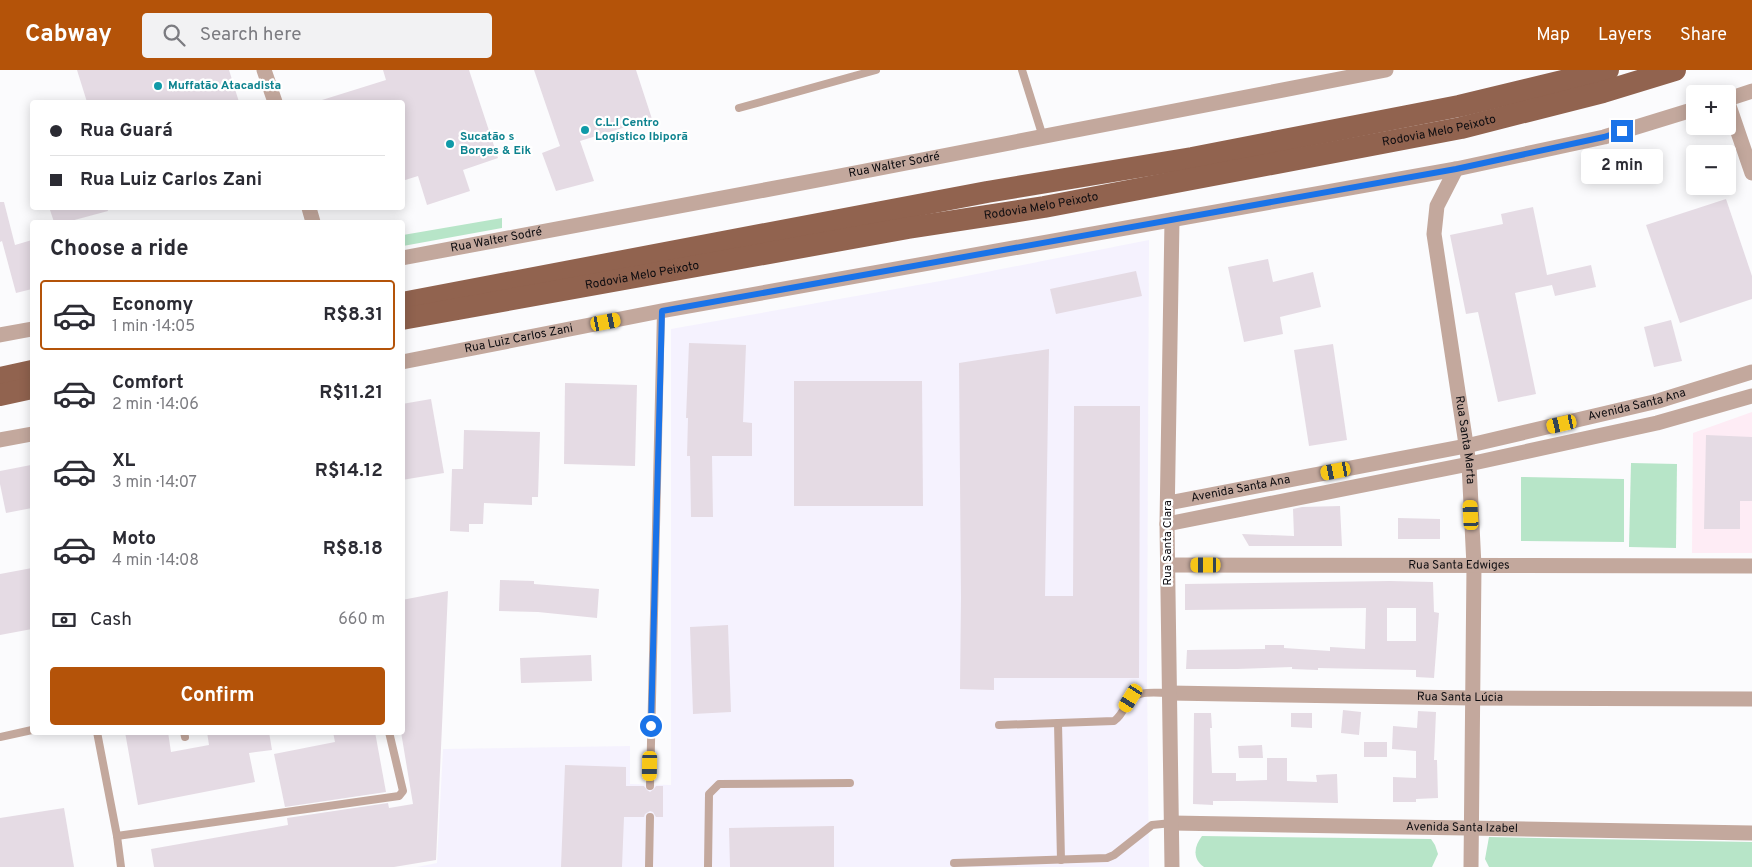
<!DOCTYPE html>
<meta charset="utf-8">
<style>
:root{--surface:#fff;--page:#f2f2f3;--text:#2b2b33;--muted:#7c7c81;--line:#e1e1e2;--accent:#b45309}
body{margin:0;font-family:Overpass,sans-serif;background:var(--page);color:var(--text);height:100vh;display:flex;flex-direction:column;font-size:19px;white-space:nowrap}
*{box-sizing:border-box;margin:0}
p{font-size:16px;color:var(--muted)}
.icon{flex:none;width:28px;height:28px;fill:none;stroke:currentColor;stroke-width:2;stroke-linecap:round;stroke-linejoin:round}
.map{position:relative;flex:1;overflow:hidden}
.sheet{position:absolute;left:30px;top:150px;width:375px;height:515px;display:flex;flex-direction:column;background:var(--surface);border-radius:5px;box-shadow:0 2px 12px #0003}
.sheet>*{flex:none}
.hud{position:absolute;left:30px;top:30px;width:375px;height:110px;border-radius:5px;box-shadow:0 2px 12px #0003;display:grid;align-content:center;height:110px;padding:0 20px;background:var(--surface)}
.controls{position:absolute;left:1686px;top:15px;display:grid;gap:10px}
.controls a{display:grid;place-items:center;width:50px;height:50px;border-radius:5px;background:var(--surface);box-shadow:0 2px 12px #0003;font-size:25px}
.end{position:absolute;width:22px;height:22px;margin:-11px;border:6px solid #1a73e8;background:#fff;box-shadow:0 0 0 2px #fff}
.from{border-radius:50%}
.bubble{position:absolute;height:35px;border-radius:5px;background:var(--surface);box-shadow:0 2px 12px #0003;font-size:16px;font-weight:700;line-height:35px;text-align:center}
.car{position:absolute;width:15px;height:30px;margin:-15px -8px;border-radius:6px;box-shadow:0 0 4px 1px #0007;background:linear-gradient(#f5c518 24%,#345 0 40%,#f5c518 0 76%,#345 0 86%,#f5c518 0)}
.hud b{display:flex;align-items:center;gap:18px;height:48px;font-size:19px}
.hud b+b{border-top:1px solid var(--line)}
.hud i{width:12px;height:12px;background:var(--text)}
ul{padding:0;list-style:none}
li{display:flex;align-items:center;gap:15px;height:70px;margin:0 10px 8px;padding:0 10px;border:2px solid transparent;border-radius:5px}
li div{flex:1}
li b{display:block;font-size:19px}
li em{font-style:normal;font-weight:700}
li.current{border-color:var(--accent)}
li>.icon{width:45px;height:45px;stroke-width:1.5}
h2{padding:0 20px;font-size:22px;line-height:60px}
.pay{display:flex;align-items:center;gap:12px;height:55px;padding:0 20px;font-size:19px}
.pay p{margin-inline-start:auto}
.button{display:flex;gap:10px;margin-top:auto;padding:10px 20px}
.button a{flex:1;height:58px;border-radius:5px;background:var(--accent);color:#fff;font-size:20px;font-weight:700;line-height:58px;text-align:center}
header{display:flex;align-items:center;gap:30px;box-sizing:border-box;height:70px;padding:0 25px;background:var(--accent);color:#fff}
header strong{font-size:24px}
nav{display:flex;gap:28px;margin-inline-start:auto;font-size:18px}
.search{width:350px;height:45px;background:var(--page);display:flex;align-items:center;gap:12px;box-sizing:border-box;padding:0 18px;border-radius:5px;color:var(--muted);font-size:19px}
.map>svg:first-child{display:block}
.built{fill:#f5f2fe}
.education{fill:#feecf5}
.green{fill:#b7e5c8}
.building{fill:#e5dbe4;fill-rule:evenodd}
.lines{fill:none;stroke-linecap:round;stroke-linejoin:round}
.service{stroke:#c3a89d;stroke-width:8}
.minor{stroke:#c3a89d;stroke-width:15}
.primary{stroke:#91634f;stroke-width:22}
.route{stroke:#1a73e8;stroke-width:6}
.culture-dot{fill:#0f9aa8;stroke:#fff;stroke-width:2}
.labels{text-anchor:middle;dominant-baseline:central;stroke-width:4.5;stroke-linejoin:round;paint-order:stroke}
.culture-label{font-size:12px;font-weight:bold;fill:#0d838f;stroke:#fff;text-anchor:start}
.street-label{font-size:12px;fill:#0d0c10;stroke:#fff}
</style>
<header>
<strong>Cabway</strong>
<div class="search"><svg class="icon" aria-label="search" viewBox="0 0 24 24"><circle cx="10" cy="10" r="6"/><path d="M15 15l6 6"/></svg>Search here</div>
<nav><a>Map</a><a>Layers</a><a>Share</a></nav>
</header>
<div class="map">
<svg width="1752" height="797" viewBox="0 0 1752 797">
<rect width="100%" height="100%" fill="#fbfbfd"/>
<!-- built -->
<path class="built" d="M1149 170 1147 608 1149 797H417L437 793 443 679 630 676V714L671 715V259L946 210Z"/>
<!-- education -->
<path class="education" d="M1752 342V483H1692L1693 363Z"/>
<!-- green -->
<g class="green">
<path d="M502 148V158L403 176V165Z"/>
<path d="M1631 393 1677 394 1676 478 1629 477Z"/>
<path d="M1521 407 1624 409V472L1521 471Z"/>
<path d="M1202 766 1431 769 1435 775 1438 784 1432 797H1204C1192 789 1194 776 1202 766Z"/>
<path d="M1489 767 1752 772V797H1489L1485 789Z"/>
</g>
<!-- building -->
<g class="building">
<path d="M77 0H229L239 32H87Z"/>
<path d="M383 0H469L498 88 463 100 470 121 427 135 418 106 402 111V32H322V30L386 10Z"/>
<path d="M534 0H636L652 49 580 71 594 111 556 121 542 83 560 76Z"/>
<path d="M1726 129 1752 206V229L1680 253 1646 155Z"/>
<path d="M0 132H4L15 175 32 170V219L16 223 2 171 0 172Z"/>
<path d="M1533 137 1547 205 1591 195 1596 217 1555 226 1552 215 1515 223 1536 324 1498 332 1478 242 1466 244 1450 165 1503 154 1501 144Z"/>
<path d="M58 138H107L108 141 67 152H54L50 140Z"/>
<path d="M1268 189 1273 212 1313 202 1321 237 1280 247 1283 264 1244 272 1228 197Z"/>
<path d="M1136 201 1142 226 1056 244 1050 219Z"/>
<path d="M1671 250 1682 291 1654 297 1644 257Z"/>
<path d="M689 273 746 275 743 352 752 353V386H712L713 447H691L690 386H687L688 348H686Z"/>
<path d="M1333 274 1347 370 1309 376 1294 280Z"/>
<path d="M1049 279 1045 526H1073L1074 336H1140L1139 608H994V620L960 619 961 527 959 293Z"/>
<path d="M794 311H922L923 436H794Z"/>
<path d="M565 313 637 315 635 396 564 394Z"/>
<path d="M431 329 444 403 402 410V334Z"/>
<path d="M464 360 540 362 538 427H532V435L484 433 483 454H469V462L450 461 452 399H463Z"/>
<path d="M1706 365 1752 367V431H1740V459H1704Z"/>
<path d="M31 395 32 403V438L6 443 0 414V401Z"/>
<path d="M1340 436 1342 476H1249L1242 464 1294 466 1293 439 1302 437Z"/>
<path d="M1398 448 1440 449V469H1398Z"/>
<path d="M32 498V559L0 565V504Z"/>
<path d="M500 510 534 511V514L599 519 597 548 538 542 499 541Z"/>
<path d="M1390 511 1433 512 1434 542 1439 543 1434 608 1416 607V600L1318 598V600L1292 599V597L1237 599H1186L1187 580 1265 579V575H1284V578L1330 581V577L1365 579 1366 538 1185 540V514ZM1387 538H1416V571H1387Z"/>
<path d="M448 521 436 790 394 797H154L151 779 288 755 287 748 388 733 389 738 413 734 401 662 402 530Z"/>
<path d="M728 555 731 642 693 644 690 557Z"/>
<path d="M591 585 592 611 521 613 520 588Z"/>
<path d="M1343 640 1361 642 1359 665 1341 663Z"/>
<path d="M1418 641 1436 642 1434 690H1437L1438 728 1416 729V732H1393V707L1416 708V681L1392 679 1393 656 1417 658Z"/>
<path d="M1194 643H1211L1212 658H1210L1212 703H1236V711L1267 710V688H1287V711L1317 712 1316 705 1337 704 1338 733 1243 731H1213V735L1193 734Z"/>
<path d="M1291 643H1312V658L1291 657Z"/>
<path d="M125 662H168L171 682 209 675 207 662H269L272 680 249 683 255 712 138 735Z"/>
<path d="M333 662H375L386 722 285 737 274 684 335 672Z"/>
<rect x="1364" y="672" width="23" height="15"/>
<path d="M1262 675 1263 688H1239L1238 676Z"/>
<path d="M565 695 626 697V716H644L647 720 650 722 654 719 656 716H663V747H656L653 742 650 741 645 744 644 747H624L622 797H561Z"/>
<path d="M64 738 74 797H0V748Z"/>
<path d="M834 756V797H730L729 758Z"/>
</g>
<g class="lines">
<!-- service -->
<g class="service">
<path d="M1022 0 1043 67"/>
<path d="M739 38 876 0"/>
<path d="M1058 653 1061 790"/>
<path d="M999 655 1114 651C1120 647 1123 641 1126 635 1136 619 1152 623 1169 623"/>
<path d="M97 662 117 766 121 797"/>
<path d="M184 662 185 667"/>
<path d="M0 667 32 660"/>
<path d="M650 716 661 241"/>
<path d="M117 766 399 726 403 721 389 662"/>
<path d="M954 793 1107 788 1114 785 1152 755 1172 753"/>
<path d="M649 797 650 747"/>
<path d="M708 797 709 724 719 714 850 713"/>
</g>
<!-- minor -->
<g class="minor">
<path d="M264 0 275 32"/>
<path d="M1728 29 1752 21"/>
<path d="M1728 33 1752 103"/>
<path id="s1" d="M1456 99 1437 136 1434 164 1469 394 1474 496 1471 797"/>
<path d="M309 138 313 152"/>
<path id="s2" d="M402 188 834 107 1386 0"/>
<path d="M0 265 32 259"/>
<path id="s3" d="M402 292 661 241 1456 99 1604 67 1695 39"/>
<path d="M0 370 32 364"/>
<path id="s4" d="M1168 433 1466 376 1658 331 1752 302"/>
<path d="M1167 454 1469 394 1657 353 1752 326"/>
<path id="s5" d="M1168 495 1752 496"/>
<path id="s6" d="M1169 623 1471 628 1752 629"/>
<path id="s7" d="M1172 753 1752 763"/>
<path d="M1172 797 1167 454 1172 150"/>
</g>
<!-- primary -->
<g class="primary">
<path d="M402 233 987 122 1192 88 1459 36 1608 0"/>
<path id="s8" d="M402 249 908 158 1044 137 1461 58 1603 22 1675 0"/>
<path d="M0 308 32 301"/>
<path d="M0 325 32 318"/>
</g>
</g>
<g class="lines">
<!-- route -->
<path class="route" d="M651 656 662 241 1456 99 1604 67 1622 61"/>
</g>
<!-- markers -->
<g class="culture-dot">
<circle cx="158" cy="16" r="5"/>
<circle cx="585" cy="60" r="5"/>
<circle cx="450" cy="74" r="5"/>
</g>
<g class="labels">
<!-- culture labels -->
<g class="culture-label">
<text x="168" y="16">Muffatão Atacadista</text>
<text x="595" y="53">C.L.I Centro<tspan x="595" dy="14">Logístico Ibiporã</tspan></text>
<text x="460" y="67">Sucatão s<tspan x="460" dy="14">Borges &amp; Eik</tspan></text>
</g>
<!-- street labels -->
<g class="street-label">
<text stroke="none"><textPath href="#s8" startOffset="1054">Rodovia Melo Peixoto</textPath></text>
<text stroke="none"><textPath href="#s2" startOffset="501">Rua Walter Sodré</textPath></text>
<text stroke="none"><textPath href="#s8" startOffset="649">Rodovia Melo Peixoto</textPath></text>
<text stroke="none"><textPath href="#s2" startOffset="96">Rua Walter Sodré</textPath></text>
<text stroke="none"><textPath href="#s8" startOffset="244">Rodovia Melo Peixoto</textPath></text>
<text stroke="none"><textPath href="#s3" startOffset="119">Rua Luiz Carlos Zani</textPath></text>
<text stroke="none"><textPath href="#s4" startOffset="479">Avenida Santa Ana</textPath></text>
<text stroke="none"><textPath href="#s1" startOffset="278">Rua Santa Marta</textPath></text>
<text stroke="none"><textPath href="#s4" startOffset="74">Avenida Santa Ana</textPath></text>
<text transform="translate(1168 473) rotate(-90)">Rua Santa Clara</text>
<text stroke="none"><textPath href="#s5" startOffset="291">Rua Santa Edwiges</textPath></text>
<text stroke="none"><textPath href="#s6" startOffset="291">Rua Santa Lúcia</textPath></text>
<text stroke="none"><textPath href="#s7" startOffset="290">Avenida Santa Izabel</textPath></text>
</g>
</g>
</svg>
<div class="controls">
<a>+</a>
<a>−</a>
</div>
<i class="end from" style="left:651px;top:656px"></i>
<i class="end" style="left:1622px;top:61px"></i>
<div class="bubble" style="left:1581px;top:79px;width:82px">2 min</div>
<i class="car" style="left:606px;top:252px;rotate:79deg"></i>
<i class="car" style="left:1562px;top:354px;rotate:257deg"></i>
<i class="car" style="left:1336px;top:401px;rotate:259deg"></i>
<i class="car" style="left:1471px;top:445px;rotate:357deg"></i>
<i class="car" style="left:1206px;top:495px;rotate:270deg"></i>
<i class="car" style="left:1131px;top:628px;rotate:212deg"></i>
<i class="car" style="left:650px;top:696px;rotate:181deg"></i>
<div class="hud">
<b><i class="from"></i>Rua Guará</b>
<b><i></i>Rua Luiz Carlos Zani</b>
</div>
<section class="sheet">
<h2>Choose a ride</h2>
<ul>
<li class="current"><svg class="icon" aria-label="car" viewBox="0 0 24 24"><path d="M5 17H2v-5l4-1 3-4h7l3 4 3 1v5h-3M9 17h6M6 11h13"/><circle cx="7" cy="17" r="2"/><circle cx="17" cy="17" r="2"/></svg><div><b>Economy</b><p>1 min · 14:05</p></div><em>R$8.31</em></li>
<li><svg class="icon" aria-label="car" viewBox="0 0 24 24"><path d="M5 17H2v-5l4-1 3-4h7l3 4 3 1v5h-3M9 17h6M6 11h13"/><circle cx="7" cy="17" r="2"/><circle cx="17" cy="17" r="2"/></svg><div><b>Comfort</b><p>2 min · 14:06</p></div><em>R$11.21</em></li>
<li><svg class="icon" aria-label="car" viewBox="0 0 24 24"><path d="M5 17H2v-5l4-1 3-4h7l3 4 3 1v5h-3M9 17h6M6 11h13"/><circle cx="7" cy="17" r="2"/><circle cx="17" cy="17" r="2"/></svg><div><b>XL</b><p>3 min · 14:07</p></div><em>R$14.12</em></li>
<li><svg class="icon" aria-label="car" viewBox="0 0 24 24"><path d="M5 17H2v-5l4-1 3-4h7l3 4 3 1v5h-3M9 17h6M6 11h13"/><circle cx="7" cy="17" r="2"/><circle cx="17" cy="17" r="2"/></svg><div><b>Moto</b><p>4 min · 14:08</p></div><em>R$8.18</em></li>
</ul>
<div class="pay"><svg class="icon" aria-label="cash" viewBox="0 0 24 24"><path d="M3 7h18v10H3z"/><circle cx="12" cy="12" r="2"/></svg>Cash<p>660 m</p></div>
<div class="button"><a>Confirm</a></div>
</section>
</div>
